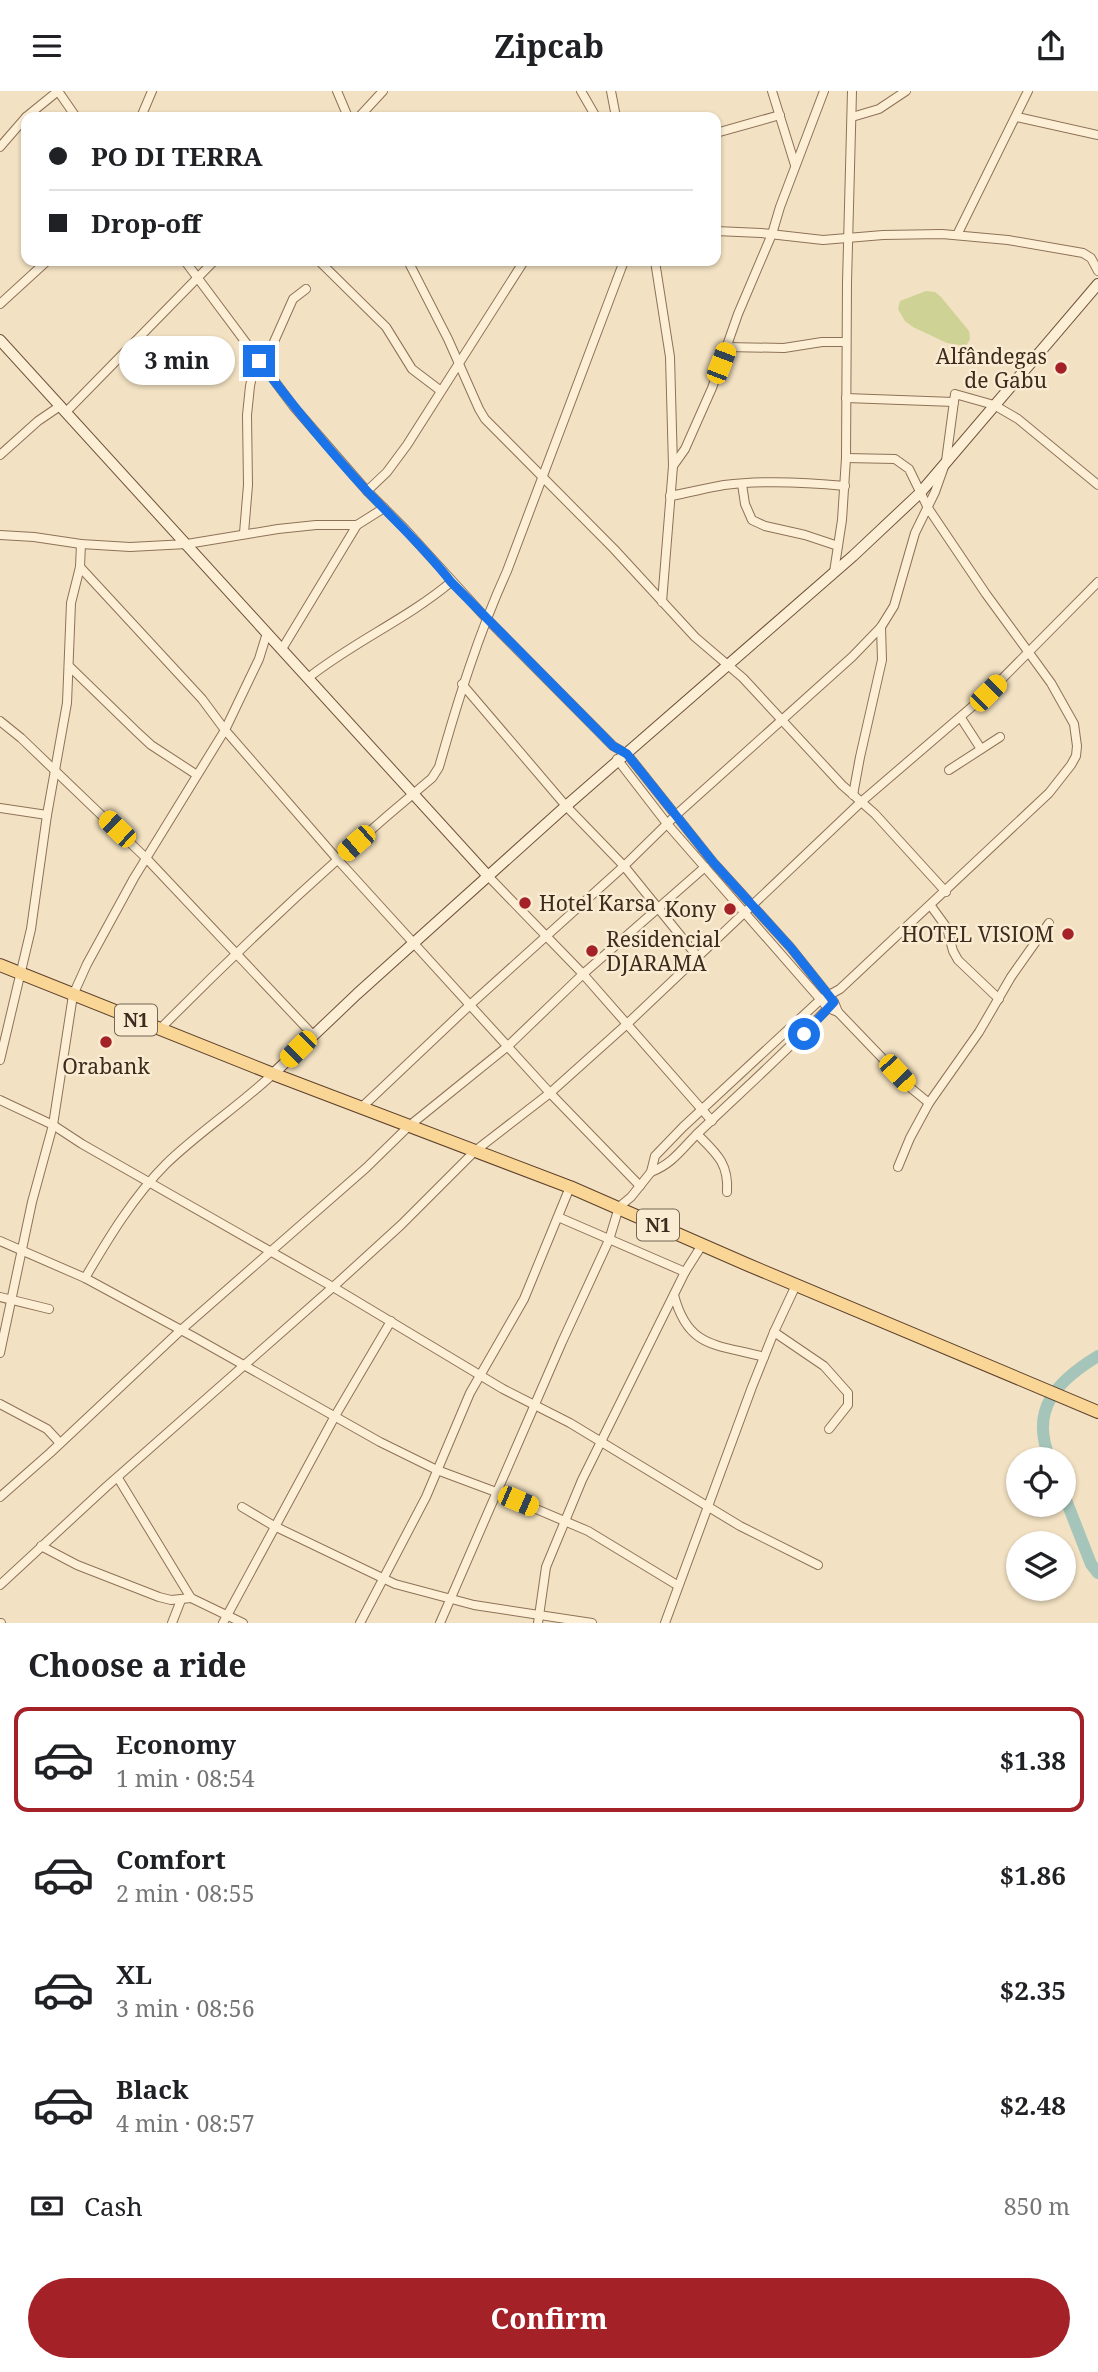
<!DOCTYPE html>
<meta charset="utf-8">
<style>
:root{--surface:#fff;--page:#f2f2f2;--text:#202124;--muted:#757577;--line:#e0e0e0;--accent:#a42128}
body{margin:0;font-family:"Noto Serif",serif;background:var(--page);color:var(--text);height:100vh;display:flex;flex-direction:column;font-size:26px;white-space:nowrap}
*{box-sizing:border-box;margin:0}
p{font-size:23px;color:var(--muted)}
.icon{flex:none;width:38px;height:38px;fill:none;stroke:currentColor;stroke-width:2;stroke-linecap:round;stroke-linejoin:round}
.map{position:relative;height:1532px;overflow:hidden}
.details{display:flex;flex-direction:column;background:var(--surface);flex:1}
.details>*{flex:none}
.top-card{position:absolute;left:21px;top:21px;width:700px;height:154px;border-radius:14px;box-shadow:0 2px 5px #0004;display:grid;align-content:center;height:154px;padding:0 28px;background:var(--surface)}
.controls{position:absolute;left:1006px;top:1356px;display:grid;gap:14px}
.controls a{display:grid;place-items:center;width:70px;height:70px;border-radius:50%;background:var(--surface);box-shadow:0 2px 5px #0004;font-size:35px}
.end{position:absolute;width:32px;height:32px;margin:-16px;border:9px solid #1a73e8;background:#fff;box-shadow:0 0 0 4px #fff}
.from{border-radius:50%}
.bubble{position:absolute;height:49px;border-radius:24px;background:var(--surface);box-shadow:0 2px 5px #0004;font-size:23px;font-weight:700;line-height:49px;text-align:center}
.car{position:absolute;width:21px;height:42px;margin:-21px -10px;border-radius:9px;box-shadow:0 0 5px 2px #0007;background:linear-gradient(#f5c518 24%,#345 0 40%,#f5c518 0 76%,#345 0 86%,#f5c518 0)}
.top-card b{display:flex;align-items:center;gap:24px;height:66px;font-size:26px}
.top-card b+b{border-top:2px solid var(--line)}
.top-card i{width:18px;height:18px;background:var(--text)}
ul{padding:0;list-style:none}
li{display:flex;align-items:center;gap:21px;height:105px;margin:0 14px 10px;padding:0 14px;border:4px solid transparent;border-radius:14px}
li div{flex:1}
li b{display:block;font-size:26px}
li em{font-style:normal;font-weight:700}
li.selected{border-color:var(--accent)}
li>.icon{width:63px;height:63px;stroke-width:1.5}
h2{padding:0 28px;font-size:32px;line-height:84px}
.pay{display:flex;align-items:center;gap:18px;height:77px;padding:0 28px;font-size:26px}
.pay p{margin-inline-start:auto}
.primary-button{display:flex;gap:14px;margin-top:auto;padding:14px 28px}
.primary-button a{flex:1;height:80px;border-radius:42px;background:var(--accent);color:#fff;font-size:28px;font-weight:700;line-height:80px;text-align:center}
header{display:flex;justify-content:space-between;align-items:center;height:91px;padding:0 28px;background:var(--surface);font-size:32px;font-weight:700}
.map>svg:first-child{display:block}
.green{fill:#ced294}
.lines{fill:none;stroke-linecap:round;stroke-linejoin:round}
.river{stroke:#a5c5ba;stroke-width:12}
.street-casing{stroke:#8e7257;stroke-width:10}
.secondary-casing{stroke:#70523a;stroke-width:12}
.primary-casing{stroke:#5c402c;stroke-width:14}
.street{stroke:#fcefd6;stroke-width:8}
.secondary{stroke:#fcefd6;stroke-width:10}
.primary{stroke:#f9d596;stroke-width:12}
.route{stroke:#1a73e8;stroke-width:9}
.poi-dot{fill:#a42128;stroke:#f9ecd2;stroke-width:2.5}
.labels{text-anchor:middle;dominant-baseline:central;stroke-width:5;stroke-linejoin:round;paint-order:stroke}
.shield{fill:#f9ecd2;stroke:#756553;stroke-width:2}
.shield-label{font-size:19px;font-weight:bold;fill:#3d2b1d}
.poi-label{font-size:21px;fill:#3d2b1d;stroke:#f9ecd2;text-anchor:end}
</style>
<header><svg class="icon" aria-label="menu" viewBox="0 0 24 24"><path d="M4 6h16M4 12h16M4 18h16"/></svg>Zipcab<svg class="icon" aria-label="share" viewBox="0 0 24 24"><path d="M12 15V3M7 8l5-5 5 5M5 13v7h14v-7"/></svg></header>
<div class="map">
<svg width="1098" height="1532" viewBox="0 0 1098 1532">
<rect width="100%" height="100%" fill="#f2e1c2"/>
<!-- green -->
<path class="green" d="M926 200 935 201 941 206 969 240 970 248 966 255 947 252 913 236 905 230 898 218 900 210Z"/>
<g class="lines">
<!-- river -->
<g class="river">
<path d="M1050 1368C1029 1318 1057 1290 1098 1265"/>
<path d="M1064 1404 1091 1473 1098 1482"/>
</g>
<defs>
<g id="street">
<path d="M58 0 76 26"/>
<path d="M337 0 348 26"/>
<path d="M581 0 596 26"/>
<path d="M611 0 616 26"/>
<path d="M772 0 795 74"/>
<path d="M26 26 58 0"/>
<path d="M141 26 152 0"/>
<path d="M359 26 383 0"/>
<path d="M852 26 879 18 906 0"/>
<path d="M1017 26 1098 44"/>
<path d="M716 42 780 24"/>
<path d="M0 56 26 26"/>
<path d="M716 140 761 142 823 149 883 144 942 143 1008 149 1083 162 1091 167 1098 180"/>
<path d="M957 144 1028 0"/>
<path d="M185 170 294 316 367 400 405 438 486 527 613 655 627 663 713 771 791 857 834 911 838 921 912 998 929 1012"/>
<path d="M319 170 386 236 412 278 441 300"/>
<path d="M408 170 448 248 479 318 485 328 614 458 695 546 743 587 842 694 875 723 946 801"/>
<path d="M655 170 670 266 673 375 662 511"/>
<path d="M0 213 47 170"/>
<path d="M726 256 784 257 822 251H846"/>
<path d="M846 307 954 311"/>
<path d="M66 321 214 170"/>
<path d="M0 364 38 330 60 315"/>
<path d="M673 375 685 358 712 297 738 223 772 143 780 116 824 0"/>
<path d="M742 393 745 413 752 429 765 435 805 444 838 455"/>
<path d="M367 400 387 381 407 354 524 170"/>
<path d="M670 405C688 402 706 397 724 394 765 389 804 391 845 395"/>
<path d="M244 442 248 394 247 324 250 295 254 277 273 253 293 208 306 198"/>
<path d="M0 444 34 446 81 453 130 456 187 453 278 438 316 434H357L384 417"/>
<path d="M80 476 202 608 225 639 338 769 550 1002 640 1095"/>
<path d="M834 481 842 429 846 367 847 192 852 0"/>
<path d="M282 558 357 434"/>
<path d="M69 575 137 641 151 654 197 684"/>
<path d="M308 587C353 551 407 528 451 491"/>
<path d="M462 593 566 715 624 775 697 865"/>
<path d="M961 627 981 658"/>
<path d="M0 630 21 647 146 767 313 944"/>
<path d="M617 668 668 734 828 917 838 921"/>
<path d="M949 679 1000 646"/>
<path d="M853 704 860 666 882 569 881 536"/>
<path d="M0 717 47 724"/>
<path d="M488 785 583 883 712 1030"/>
<path d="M931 815 947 837 953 860 958 869 999 908"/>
<path d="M159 939C246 851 337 766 432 687L439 676C458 609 478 544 507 480L624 170"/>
<path d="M0 969 31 838 47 724 67 612 71 512 80 476 81 453"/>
<path d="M0 1009 53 1034 82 1053 333 1196 503 1298 570 1332 740 1435 818 1474"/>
<path d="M362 1016 471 913 624 775 676 724 852 566 881 536 894 515 915 442 935 401 946 370 955 303 994 314 1018 328 1098 394"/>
<path d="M697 1043C716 1062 729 1072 727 1101"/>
<path d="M898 1076 910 1047 929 1012 979 941 1011 886 1049 832"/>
<path d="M651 1081C672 1073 681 1059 696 1044 741 1001 787 960 830 915"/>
<path d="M558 1126 685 1181"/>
<path d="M0 1150 85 1187 194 1246 380 1351 437 1379 496 1401 588 1440 677 1494"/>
<path d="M85 1187C108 1148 133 1106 166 1073 199 1041 239 1015 273 983"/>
<path d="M674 1204C688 1258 717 1253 764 1266"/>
<path d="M0 1206 49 1218"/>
<path d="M774 1241 824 1275 848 1302V1314L829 1338"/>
<path d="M0 1262 32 1111 53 1034 73 904 87 873 134 787 225 639 259 568 267 542"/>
<path d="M0 1313 47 1338 60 1352"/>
<path d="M118 1387 191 1507 243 1532"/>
<path d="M0 1406 50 1362 181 1239 366 1077 409 1035 508 955 583 883 705 776"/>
<path d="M242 1416 274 1435 395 1493 474 1514 592 1532"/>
<path d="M41 1455 77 1474 159 1506 171 1509 191 1507"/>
<path d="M0 1494 106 1396 333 1196 401 1134 475 1060 550 1002 627 933 861 711 988 602 1098 491"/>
<path d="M0 1532H1"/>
<path d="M172 1532 181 1509"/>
<path d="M223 1532 335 1325 391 1230"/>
<path d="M360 1532 426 1406 470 1302 524 1208 570 1096"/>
<path d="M440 1532 562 1251 609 1149 619 1116 631 1106 651 1081 655 1065 683 1036 820 909 840 898 1049 702 1071 674 1076 665 1077 655 1074 633 1051 592 986 503 928 417 909 378 895 368 846 367"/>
<path d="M538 1532 546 1476 582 1389 685 1181 702 1154"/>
<path d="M665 1532 752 1296 774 1241 796 1194"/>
</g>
<g id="secondary">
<path d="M0 249 488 785"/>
<path d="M273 983 357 903 566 715 853 465 920 402 1098 193"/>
</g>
<path id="primary" d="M0 874 273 983 570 1096 746 1173 1098 1321"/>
</defs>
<!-- street casing -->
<use href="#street" class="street-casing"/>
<!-- secondary casing -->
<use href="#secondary" class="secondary-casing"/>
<!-- primary casing -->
<use href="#primary" class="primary-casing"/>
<!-- street -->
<use href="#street" class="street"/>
<!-- secondary -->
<use href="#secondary" class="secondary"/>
<!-- primary -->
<use href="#primary" class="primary"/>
</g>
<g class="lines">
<!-- route -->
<path class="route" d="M259 270C293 315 328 358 366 399 395 430 426 458 451 491L613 655 627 663 713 771 791 857 834 911 804 943"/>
</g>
<!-- markers -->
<g class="poi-dot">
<circle cx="1061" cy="277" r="7"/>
<circle cx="525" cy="812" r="7"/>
<circle cx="730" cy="818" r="7"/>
<circle cx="1068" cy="843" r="7"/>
<circle cx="592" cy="860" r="7"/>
<circle cx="106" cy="951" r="7"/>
</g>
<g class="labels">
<!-- shield labels -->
<g class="shield">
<rect x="115" y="913.5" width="42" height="31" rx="5"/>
<rect x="637" y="1118.5" width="42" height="31" rx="5"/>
</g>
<g class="shield-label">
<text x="136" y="929">N1</text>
<text x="658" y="1134">N1</text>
</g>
<!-- poi labels -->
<g class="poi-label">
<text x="1047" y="265">Alfândegas<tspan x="1047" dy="24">de Gabu</tspan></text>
<text x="539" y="812" text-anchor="start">Hotel Karsa</text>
<text x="716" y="818">Kony</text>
<text x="1054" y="843">HOTEL VISIOM</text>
<text x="606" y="848" text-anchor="start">Residencial<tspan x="606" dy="24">DJARAMA</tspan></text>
<text x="106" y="975" text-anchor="middle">Orabank</text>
</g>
</g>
</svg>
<div class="controls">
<a><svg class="icon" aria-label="locate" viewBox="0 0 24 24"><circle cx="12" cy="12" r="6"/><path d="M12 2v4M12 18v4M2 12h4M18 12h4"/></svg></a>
<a><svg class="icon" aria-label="layers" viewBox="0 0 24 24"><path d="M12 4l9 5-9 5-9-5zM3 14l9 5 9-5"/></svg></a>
</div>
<i class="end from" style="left:804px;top:943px"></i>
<i class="end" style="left:259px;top:270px"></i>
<div class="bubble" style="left:119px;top:245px;width:116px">3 min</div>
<i class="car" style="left:721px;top:272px;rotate:21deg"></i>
<i class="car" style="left:988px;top:602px;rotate:45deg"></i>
<i class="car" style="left:117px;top:738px;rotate:314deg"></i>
<i class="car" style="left:356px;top:752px;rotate:229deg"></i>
<i class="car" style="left:298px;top:958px;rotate:225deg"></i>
<i class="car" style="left:897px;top:982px;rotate:137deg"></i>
<i class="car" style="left:518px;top:1410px;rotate:113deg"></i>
<div class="top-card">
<b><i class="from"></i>PO DI TERRA</b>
<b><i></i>Drop-off</b>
</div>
</div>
<section class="details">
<h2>Choose a ride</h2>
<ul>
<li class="selected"><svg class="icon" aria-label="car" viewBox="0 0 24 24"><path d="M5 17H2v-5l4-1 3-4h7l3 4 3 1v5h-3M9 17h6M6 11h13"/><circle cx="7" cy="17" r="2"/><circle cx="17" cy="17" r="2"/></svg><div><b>Economy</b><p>1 min · 08:54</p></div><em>$1.38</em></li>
<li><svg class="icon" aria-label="car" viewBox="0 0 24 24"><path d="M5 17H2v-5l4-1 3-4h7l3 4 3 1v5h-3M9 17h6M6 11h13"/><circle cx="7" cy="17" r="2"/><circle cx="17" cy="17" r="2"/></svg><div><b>Comfort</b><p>2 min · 08:55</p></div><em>$1.86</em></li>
<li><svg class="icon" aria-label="car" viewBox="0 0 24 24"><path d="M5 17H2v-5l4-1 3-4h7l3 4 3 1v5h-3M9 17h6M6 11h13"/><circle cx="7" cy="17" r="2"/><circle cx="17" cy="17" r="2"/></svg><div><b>XL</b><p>3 min · 08:56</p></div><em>$2.35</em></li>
<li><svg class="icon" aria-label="car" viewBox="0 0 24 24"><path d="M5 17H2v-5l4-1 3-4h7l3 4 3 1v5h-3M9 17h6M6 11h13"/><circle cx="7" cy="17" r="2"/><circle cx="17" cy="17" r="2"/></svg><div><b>Black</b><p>4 min · 08:57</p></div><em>$2.48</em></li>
</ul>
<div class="pay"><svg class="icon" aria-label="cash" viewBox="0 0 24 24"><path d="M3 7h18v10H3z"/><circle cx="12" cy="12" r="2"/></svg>Cash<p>850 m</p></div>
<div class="primary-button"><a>Confirm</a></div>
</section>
